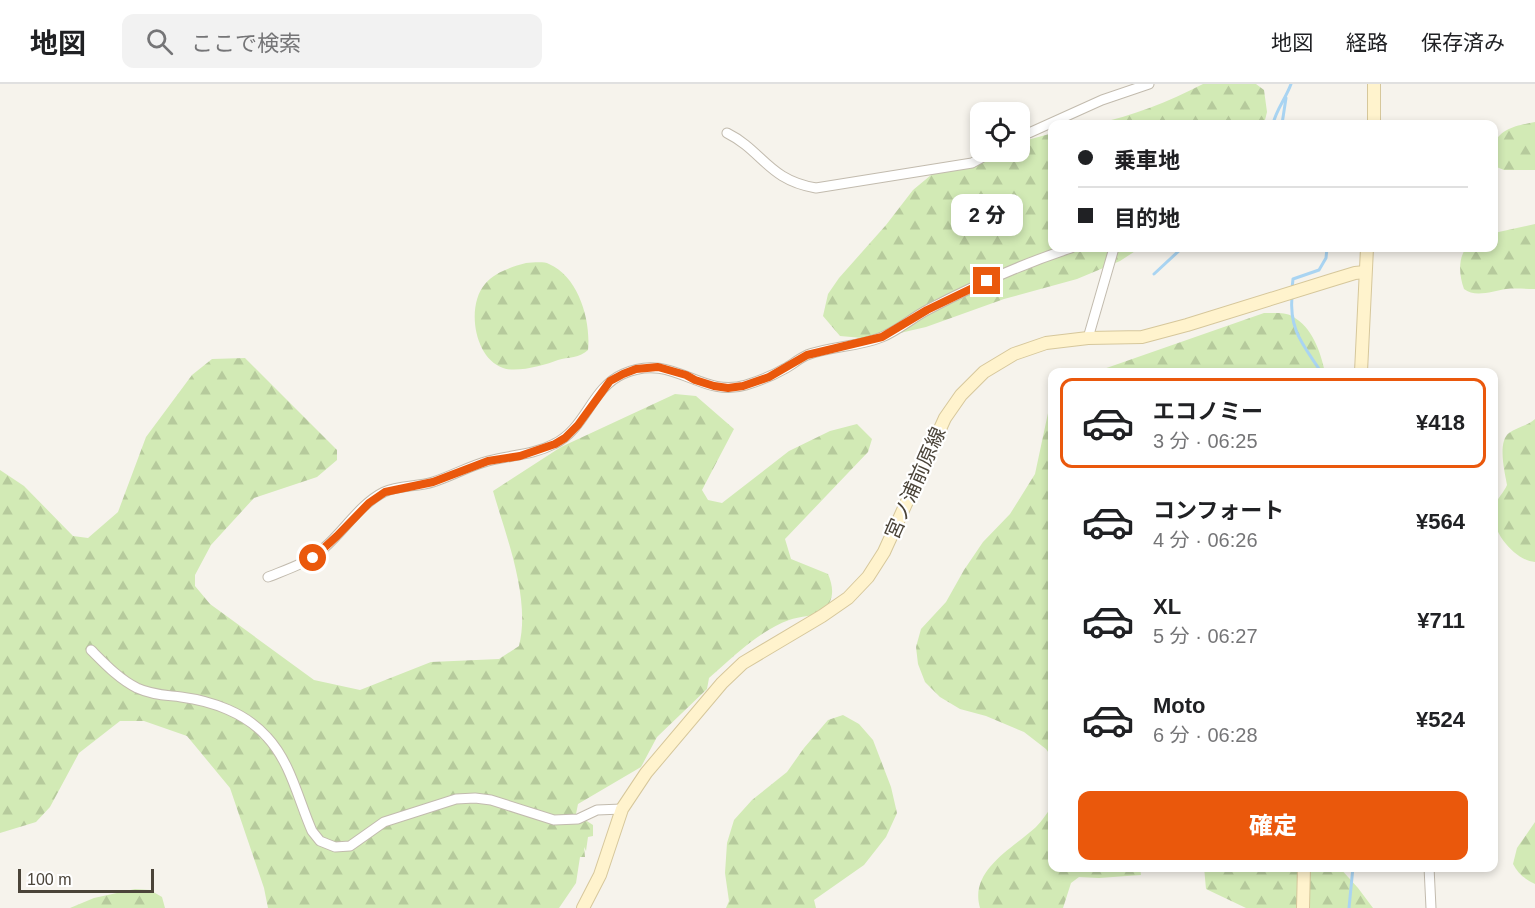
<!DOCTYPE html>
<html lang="ja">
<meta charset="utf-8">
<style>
:root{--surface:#fff;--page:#f2f2f2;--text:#202124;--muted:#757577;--line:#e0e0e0;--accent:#ea580c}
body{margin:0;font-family:Helvetica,"Noto Sans JP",sans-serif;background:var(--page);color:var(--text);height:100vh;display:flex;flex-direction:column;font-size:22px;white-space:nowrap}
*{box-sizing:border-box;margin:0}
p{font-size:20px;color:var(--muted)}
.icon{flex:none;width:33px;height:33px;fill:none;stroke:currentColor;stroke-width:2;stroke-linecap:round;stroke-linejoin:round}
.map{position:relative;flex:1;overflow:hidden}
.details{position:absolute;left:1048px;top:284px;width:450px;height:504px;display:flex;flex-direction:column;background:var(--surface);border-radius:12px;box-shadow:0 3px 9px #0003}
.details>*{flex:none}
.guide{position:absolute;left:1048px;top:36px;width:450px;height:132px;border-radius:12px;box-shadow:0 3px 9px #0003;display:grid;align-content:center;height:132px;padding:0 30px;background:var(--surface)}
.controls{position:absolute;left:970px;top:18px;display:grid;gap:12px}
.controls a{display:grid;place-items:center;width:60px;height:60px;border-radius:12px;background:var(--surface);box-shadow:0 3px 9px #0003;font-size:30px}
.scale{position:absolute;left:18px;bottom:15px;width:136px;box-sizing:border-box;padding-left:6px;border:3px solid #4b4439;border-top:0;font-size:16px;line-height:21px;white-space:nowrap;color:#4b4439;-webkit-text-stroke:4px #fff;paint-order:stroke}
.end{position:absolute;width:27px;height:27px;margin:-14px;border:8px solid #ea580c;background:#fff;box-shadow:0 0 0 3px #fff}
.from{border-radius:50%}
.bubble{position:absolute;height:42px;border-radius:12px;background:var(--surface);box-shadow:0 3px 9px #0003;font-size:20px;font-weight:800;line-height:42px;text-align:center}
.guide b{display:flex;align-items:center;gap:21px;height:57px;font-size:22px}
.guide b+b{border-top:2px solid var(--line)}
.guide i{width:15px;height:15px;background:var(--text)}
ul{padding:10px 0 0;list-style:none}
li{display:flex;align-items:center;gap:18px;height:90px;margin:0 12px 9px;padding:0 18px;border:3px solid transparent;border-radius:12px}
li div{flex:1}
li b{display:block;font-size:22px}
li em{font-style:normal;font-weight:800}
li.current{border-color:var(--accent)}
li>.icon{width:54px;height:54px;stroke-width:1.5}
.action{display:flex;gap:12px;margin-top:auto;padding:12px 30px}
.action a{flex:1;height:69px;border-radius:12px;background:var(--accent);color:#fff;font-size:24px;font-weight:800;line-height:69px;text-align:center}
header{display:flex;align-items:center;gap:36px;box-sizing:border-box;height:84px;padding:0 30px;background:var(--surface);border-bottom:2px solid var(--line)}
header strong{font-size:28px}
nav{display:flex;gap:33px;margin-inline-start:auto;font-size:21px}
.search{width:420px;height:54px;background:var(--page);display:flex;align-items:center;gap:15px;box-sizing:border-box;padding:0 21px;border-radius:12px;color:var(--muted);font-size:22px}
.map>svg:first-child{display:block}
.forest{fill:url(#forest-firs)}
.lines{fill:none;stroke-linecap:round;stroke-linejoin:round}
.stream{stroke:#a9d4f2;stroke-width:3}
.street-casing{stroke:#c2bbae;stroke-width:11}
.secondary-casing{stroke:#d6c79b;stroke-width:14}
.street{stroke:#fff;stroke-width:9}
.secondary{stroke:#fff3cd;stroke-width:12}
.route{stroke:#ea580c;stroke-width:8}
.labels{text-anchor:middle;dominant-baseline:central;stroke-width:4.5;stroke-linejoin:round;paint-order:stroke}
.street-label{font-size:20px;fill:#4b4439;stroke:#fff}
</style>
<header>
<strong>地図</strong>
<div class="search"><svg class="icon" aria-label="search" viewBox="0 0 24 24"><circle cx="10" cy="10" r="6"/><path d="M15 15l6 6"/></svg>ここで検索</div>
<nav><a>地図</a><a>経路</a><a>保存済み</a></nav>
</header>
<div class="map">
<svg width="1535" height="824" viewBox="0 0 1535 824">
<defs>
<pattern id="forest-firs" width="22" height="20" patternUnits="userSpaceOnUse" patternTransform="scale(1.5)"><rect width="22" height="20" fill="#d2eab5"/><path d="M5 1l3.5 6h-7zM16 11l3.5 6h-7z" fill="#b6ca9c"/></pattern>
</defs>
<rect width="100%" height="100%" fill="#f6f3ec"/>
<!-- forest -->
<g class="forest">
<path d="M1203 0H1256L1264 6 1267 28 1264 40H1094C1133 32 1168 18 1203 0Z"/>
<path d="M1535 38V86H1504L1494 82C1494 76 1493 68 1494 62 1498 44 1520 41 1535 38Z"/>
<path d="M1053 49V164H1140L1120 177 1077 195 1004 215 926 243 874 255 840 252 823 232 828 210 839 194 886 141 913 106 937 86 987 68H1020V58Z"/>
<path d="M1535 140V205C1525 205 1516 204 1506 205 1493 207 1475 214 1464 205 1459 191 1458 175 1466 164H1494V149Z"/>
<path d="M526 179C532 179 543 177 549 180 579 193 591 237 588 266 580 274 568 273 558 276 545 281 517 289 503 284 474 274 466 222 485 200 495 188 511 183 526 179Z"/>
<path d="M1264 229C1272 229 1286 228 1292 232 1313 244 1320 267 1325 288H1095Z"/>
<path d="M245 274 337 366V376L317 393 254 414 211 461 195 491V502L210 520 314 596 360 606 431 578 499 575 519 562C531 515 506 452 493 407L561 363 675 310 696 312 734 345 702 406 708 416 722 419 789 367 830 347 857 340 872 355 868 368 785 455 791 475 828 490C833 502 835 514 825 525 817 533 799 532 789 536 759 547 733 573 709 594L707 605 657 653 641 683 578 720 576 730 593 741V752L588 753 586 767 584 763 585 773H580L576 799 559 824H268L264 804 230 704 187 652 144 637H120L79 669 50 723 36 738 0 749V386L24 402 73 452 88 454 118 428 146 353 192 291 212 275Z"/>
<path d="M1053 313V675L1046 665 1024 648 986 632 960 625 940 613 925 598 918 580 916 563 921 545 946 518 964 486 983 458 1010 430 1035 390 1051 315Z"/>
<path d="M1535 335V478C1514 477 1487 443 1494 422 1497 415 1504 408 1507 401 1505 389 1497 358 1509 349 1517 343 1528 342 1535 335Z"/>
<path d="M843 631 859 640 873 656 891 703 897 729 886 753 864 781 814 816 816 824H726L729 817 725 789 727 759 734 736 752 716 787 688 804 664 828 636Z"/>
<path d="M1053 720V783H1140L1141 791 1099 794 1079 793 1071 799 1063 824H980C969 786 1012 765 1036 743 1042 737 1048 728 1053 720Z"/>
<path d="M1535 738V800C1525 795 1518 790 1513 780L1517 764Z"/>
<path d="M1204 783H1339L1358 804 1373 824H1246L1206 805Z"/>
<path d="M135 805 150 806 162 813 165 824H70L94 814Z"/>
</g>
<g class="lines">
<!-- stream -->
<g class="stream">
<path d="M1273 40C1276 26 1286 14 1291 0"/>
<path d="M1282 40 1286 14"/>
<path d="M1154 190 1182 164"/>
<path d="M1292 205 1293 195 1319 186 1326 174 1327 164"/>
<path d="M1292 211C1289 247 1303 260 1321 288"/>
<path d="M1349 824 1353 783"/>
</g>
<defs>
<g id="street">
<path d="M727 49C763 67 768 96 816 104L972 79 992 68"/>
<path d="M1020 53 1102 16 1149 0"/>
<path d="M1088 254 1114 164"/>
<path d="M268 493C288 485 308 479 324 464 344 447 360 420 384 408 399 401 417 403 433 398 452 392 469 382 488 377 511 371 533 371 554 360 586 345 591 304 623 290 673 267 700 315 746 301 759 297 772 292 784 285 792 281 798 275 807 271 831 262 858 263 882 253 899 246 913 233 929 225 975 201 1022 180 1071 164"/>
<path d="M91 566C105 580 119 595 137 604 152 611 166 611 181 613 212 617 246 629 267 653 291 679 298 715 312 747L320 757 335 763 350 762 384 738 456 715 475 714 491 716 554 736 578 735 597 726 622 725"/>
<path d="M1429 783 1431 824"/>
</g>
<g id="secondary">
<path d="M1374 40V0"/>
<path d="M1361 288 1367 164"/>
<path d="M583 824 600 791 622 725 646 689 722 599 743 579 822 532 848 514 868 493 884 468 945 334 961 311 984 288 1014 270 1046 259 1088 254 1142 253 1187 241 1332 196 1355 189 1365 188"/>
<path d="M1303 824 1304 783"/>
</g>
</defs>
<!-- street casing -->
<use href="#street" class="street-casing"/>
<!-- secondary casing -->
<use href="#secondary" class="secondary-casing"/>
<!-- street -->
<use href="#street" class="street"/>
<!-- secondary -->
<use href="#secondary" class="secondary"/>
</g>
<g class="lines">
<!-- route -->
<path class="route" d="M313 474 337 452 369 419 385 408 433 398 488 377 520 372 555 360 565 354 578 341 610 297 623 290 636 285 658 283 686 291 695 296 714 302 728 304 743 302 769 293 807 271 882 253 927 226 987 197"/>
</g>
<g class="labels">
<!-- street labels -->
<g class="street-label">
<text transform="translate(915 399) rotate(-66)">宮ノ浦前原線</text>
</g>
</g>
</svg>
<div class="controls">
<a><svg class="icon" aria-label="locate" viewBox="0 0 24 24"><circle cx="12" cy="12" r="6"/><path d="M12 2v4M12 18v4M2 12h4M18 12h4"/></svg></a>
</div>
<div class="scale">100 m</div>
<i class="end from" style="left:313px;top:474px"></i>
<i class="end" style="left:987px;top:197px"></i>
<div class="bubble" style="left:951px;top:110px;width:72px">2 分</div>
<div class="guide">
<b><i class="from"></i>乗車地</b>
<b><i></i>目的地</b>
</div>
<section class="details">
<ul>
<li class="current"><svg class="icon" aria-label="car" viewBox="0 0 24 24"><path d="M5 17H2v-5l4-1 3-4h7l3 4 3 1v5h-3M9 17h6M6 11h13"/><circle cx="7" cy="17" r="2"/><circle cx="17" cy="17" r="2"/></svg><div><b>エコノミー</b><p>3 分 · 06:25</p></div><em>¥418</em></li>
<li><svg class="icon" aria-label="car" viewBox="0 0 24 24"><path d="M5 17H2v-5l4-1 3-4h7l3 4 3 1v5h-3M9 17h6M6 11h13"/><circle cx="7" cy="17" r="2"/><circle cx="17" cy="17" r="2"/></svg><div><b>コンフォート</b><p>4 分 · 06:26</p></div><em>¥564</em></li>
<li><svg class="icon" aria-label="car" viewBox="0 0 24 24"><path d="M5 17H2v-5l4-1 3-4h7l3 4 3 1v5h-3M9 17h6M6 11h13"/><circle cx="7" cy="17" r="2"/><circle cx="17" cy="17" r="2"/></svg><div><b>XL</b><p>5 分 · 06:27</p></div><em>¥711</em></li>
<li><svg class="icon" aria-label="car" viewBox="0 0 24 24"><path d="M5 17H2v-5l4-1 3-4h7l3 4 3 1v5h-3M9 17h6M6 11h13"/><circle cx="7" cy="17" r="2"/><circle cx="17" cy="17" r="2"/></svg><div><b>Moto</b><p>6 分 · 06:28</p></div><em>¥524</em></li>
</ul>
<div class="action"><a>確定</a></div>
</section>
</div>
